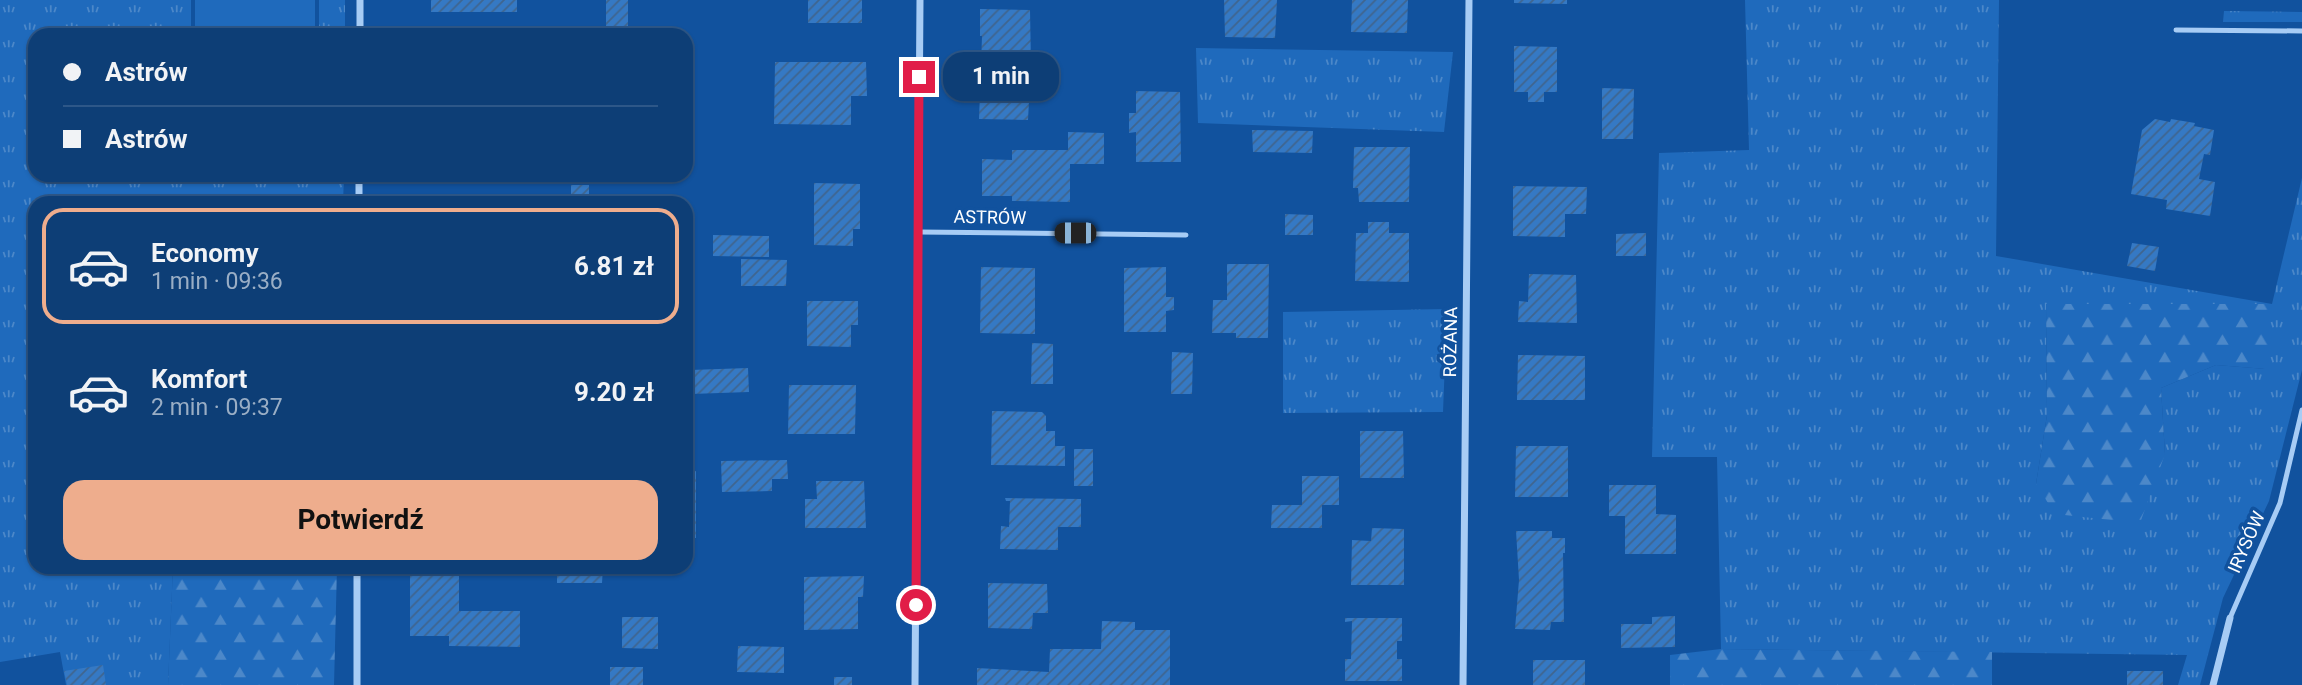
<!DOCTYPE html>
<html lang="pl">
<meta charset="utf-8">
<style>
:root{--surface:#0d3e76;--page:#1b497e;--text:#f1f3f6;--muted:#9aaec5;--line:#2d5788;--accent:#eead8d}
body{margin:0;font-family:Roboto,sans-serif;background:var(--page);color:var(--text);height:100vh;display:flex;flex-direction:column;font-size:26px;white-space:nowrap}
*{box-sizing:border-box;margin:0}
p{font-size:23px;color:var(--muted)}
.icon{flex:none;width:38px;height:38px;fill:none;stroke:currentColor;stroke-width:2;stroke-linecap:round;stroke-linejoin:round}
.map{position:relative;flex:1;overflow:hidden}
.sheet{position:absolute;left:28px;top:196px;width:665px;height:378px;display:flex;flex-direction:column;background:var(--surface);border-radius:21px;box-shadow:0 2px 5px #0004,0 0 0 2px var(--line)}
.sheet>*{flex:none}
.hud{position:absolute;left:28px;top:28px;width:665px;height:154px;border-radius:21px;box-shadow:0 2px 5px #0004,0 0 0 2px var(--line);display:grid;align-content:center;height:154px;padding:0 35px;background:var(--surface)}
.end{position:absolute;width:32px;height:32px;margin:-16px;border:9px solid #e11d48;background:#fff;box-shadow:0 0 0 4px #fff}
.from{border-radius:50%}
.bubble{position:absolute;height:49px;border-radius:21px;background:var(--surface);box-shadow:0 2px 5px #0004,0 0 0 2px var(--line);font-size:23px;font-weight:700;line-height:49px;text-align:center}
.car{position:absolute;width:21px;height:42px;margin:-21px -10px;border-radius:9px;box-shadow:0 0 5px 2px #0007;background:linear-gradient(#222 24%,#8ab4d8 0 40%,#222 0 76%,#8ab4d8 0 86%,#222 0)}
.hud b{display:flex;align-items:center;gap:24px;height:66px;font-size:26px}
.hud b+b{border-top:2px solid var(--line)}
.hud i{width:18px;height:18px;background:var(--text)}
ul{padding:12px 0 0;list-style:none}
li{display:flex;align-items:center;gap:21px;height:116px;margin:0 14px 10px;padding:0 21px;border:4px solid transparent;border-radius:21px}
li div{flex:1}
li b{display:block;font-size:26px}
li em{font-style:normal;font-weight:700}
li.active{border-color:var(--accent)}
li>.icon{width:63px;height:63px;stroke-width:1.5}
.button{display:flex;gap:14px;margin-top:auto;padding:14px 35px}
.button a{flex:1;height:80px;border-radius:21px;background:var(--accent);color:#111;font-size:28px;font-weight:700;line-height:80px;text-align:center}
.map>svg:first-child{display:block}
.grass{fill:url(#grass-tufts);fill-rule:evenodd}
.forest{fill:url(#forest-firs)}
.pitch{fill:#1f6abc}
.building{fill:url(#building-hatch)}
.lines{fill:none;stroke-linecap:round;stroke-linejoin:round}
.lane{stroke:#a7ccf5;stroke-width:5}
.street{stroke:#a7ccf5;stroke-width:7}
.route{stroke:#e11d48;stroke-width:9}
.labels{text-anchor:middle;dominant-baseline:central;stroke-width:7;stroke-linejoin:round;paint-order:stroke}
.street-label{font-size:18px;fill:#fff;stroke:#11529e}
</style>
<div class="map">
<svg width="2302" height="685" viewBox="0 0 2302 685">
<defs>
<pattern id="grass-tufts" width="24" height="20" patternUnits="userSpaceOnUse" patternTransform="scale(1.75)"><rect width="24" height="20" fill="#1f6abc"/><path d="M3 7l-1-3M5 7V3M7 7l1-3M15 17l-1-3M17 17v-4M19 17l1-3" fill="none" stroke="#4c88c9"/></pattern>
<pattern id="forest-firs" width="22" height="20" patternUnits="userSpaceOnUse" patternTransform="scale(1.75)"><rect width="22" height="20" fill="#1f6abc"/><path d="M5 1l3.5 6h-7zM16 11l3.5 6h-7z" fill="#4c88c9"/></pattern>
<pattern id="building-hatch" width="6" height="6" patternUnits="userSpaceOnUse" patternTransform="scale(1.75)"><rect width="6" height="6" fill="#3579c4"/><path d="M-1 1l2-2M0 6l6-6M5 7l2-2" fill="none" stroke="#3f658e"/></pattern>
</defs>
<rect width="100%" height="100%" fill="#11529e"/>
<!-- grass -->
<g class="grass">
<path d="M0 0H191V35H35V175H191V182L318 181 319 175H344L343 203H307V198L178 197V203H35V567H173L168 685H66L60 652 0 662Z"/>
<rect x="319" y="0" width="26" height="35"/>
<path d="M1745 0H1999L1996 256 2272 304 2302 178V370L2269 501 2223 598 2200 685H2178L2187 655 1721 649 1717 457H1652L1659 153 1749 150ZM2046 304 2266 369 2216 365 2161 388 2165 454 2036 484 2047 415Z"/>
<path d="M2224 11 2302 12V22H2223Z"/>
<path d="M1196 48 1453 52 1444 132 1198 123Z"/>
<path d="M1447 309 1443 412 1283 413V312Z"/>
</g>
<!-- forest -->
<g class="forest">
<path d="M178 197 307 198V203H178Z"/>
<path d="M2046 304H2272L2266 369 2216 365 2161 388 2165 454 2140 523 2055 514 2036 484 2047 415Z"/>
<path d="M173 567H337L334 685H168Z"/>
<path d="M1721 649 1992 652V685H1670V655Z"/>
</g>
<!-- pitch -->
<rect class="pitch" x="195" y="0" width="120" height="35"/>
<!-- building -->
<g class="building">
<rect x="431" y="0" width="86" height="12"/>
<rect x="606" y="0" width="22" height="35"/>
<rect x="808" y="0" width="54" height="23"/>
<path d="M1224 0H1277L1275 38 1225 37Z"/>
<path d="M1352 0H1408L1407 33 1351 32Z"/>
<path d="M1514 0H1567V4L1514 3Z"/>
<path d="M980 9 1030 10 1031 64 1028 120 979 119 982 36H980Z"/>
<path d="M1514 46 1557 47V92H1544V102H1528V92H1514Z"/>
<path d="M775 62H866L867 96H851V125L774 124Z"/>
<path d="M1602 88 1634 89 1633 139H1602Z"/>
<path d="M1136 91 1180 92 1181 162H1136V132L1129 133V113H1136Z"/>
<path d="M2155 119 2170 122 2171 119 2195 123 2194 126 2214 130 2210 155 2204 154 2199 179 2215 182 2210 216 2166 209 2167 200 2131 194 2142 130Z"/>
<path d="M1252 130 1313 131 1312 153 1253 152Z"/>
<path d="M1068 132 1104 133V164H1070V202L1012 201V196H982V159L1012 160V150H1068Z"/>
<path d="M1354 147H1410L1409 202H1359L1358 188H1353Z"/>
<path d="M814 183 860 184V229H853V246L814 245Z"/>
<path d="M571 185H589V196H598V203H554V196H571Z"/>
<path d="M1513 186 1587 187 1586 214H1565V237L1513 236Z"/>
<path d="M1285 214 1313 215V235H1285Z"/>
<path d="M1368 222H1389V233H1409V282L1355 281 1356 233H1368Z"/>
<path d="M1646 233V256H1616V234Z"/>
<path d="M713 235 769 236V257L713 256Z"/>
<path d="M2132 243 2159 247 2155 271 2127 266Z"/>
<path d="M741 259 787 260 786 286H741Z"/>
<path d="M1227 264H1269L1268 338H1236V333H1212L1213 300H1227Z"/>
<path d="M981 267 1035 268V334L980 333Z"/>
<path d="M1166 267V297H1174V310L1166 311V332H1124V268Z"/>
<path d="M1529 274 1576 275 1577 323 1518 322 1519 301 1528 302Z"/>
<path d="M807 301H858V325H851V347L807 346Z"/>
<path d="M1032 343 1053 344V384H1031Z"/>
<path d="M1172 352 1193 353 1192 394H1171Z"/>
<path d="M1518 355 1585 356V400H1517Z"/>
<path d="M748 368 749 392 691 394 690 370Z"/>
<path d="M789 385H856L855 434H788Z"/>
<path d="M992 411 1042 412 1046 416V431H1055V446H1065V466L991 465Z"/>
<path d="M1360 431H1403L1404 478H1360Z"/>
<path d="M1516 446H1568V497H1515Z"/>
<rect x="1074" y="449" width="19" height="37"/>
<path d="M787 460 788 479H772V491L722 492 721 461Z"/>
<rect x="686" y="471" width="10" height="67"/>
<path d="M1302 476H1339V505H1322V528H1271L1272 505H1302Z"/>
<path d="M816 481H864L866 528H805V499H817Z"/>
<path d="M1609 485H1656V514L1676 515V554H1625V516H1609Z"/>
<path d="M1005 498 1081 499V527H1058V550L1000 549 1001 526 1009 527 1010 501H1006Z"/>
<path d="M1372 528 1404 529V585H1351L1352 540 1371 541Z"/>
<path d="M1516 531H1552V538H1565V553H1563L1564 622H1551L1550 630 1515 629 1519 580Z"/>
<path d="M557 567H603L602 583H557Z"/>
<path d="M410 576H459V611H520V647L449 646V636H410Z"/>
<path d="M864 576 863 597H858V629L804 630V577Z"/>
<path d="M988 583 1047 584 1048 613H1033L1032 629 988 628Z"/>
<path d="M1675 616V647L1621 648V624H1652V617Z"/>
<path d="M622 617H658V649L622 648Z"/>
<path d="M1345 618H1402V641H1397V659H1402V681H1345V659H1351L1352 621 1345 622Z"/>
<path d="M1102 621 1135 622V630H1170V685H977V668L1049 672 1050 649H1101Z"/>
<path d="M738 646 784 647V673L737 672Z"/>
<rect x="1533" y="660" width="52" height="25"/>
<path d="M103 665 106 685H67L64 671Z"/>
<rect x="610" y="667" width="33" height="18"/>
<rect x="2127" y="671" width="36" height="14"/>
<rect x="834" y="677" width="18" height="8"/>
</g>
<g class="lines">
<!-- lane -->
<g class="lane">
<path d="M2176 30 2302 31"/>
<path d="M919 232 1186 235"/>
<path d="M2230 618 2280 503 2302 410"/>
</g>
<!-- street -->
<g class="street">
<path d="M360 35V0"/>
<path d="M359 203V175"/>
<path d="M357 685V567"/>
<path d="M915 685 920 0"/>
<path d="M1463 685 1469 0"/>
<path d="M2213 685 2230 618"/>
</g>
</g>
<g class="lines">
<!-- route -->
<path class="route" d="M916 605 919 77"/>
</g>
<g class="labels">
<!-- street labels -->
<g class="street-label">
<text transform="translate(990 217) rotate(1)">ASTRÓW</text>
<text transform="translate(1450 342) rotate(-89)">RÓŻANA</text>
<text transform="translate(2246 542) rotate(-66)">IRYSÓW</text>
</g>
</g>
</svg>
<i class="end from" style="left:916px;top:605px"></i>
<i class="end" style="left:919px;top:77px"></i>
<div class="bubble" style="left:943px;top:52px;width:116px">1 min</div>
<i class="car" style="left:1075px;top:233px;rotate:270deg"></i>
<div class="hud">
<b><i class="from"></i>Astrów</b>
<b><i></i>Astrów</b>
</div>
<section class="sheet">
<ul>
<li class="active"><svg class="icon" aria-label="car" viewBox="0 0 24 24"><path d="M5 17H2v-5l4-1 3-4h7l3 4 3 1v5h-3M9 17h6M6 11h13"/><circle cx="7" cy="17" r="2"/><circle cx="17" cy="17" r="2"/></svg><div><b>Economy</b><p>1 min · 09:36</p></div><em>6.81 zł</em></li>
<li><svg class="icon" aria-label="car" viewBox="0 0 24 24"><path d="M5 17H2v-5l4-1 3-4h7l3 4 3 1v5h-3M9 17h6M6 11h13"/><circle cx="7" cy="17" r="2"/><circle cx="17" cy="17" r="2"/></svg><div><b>Komfort</b><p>2 min · 09:37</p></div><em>9.20 zł</em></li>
</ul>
<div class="button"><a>Potwierdź</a></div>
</section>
</div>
